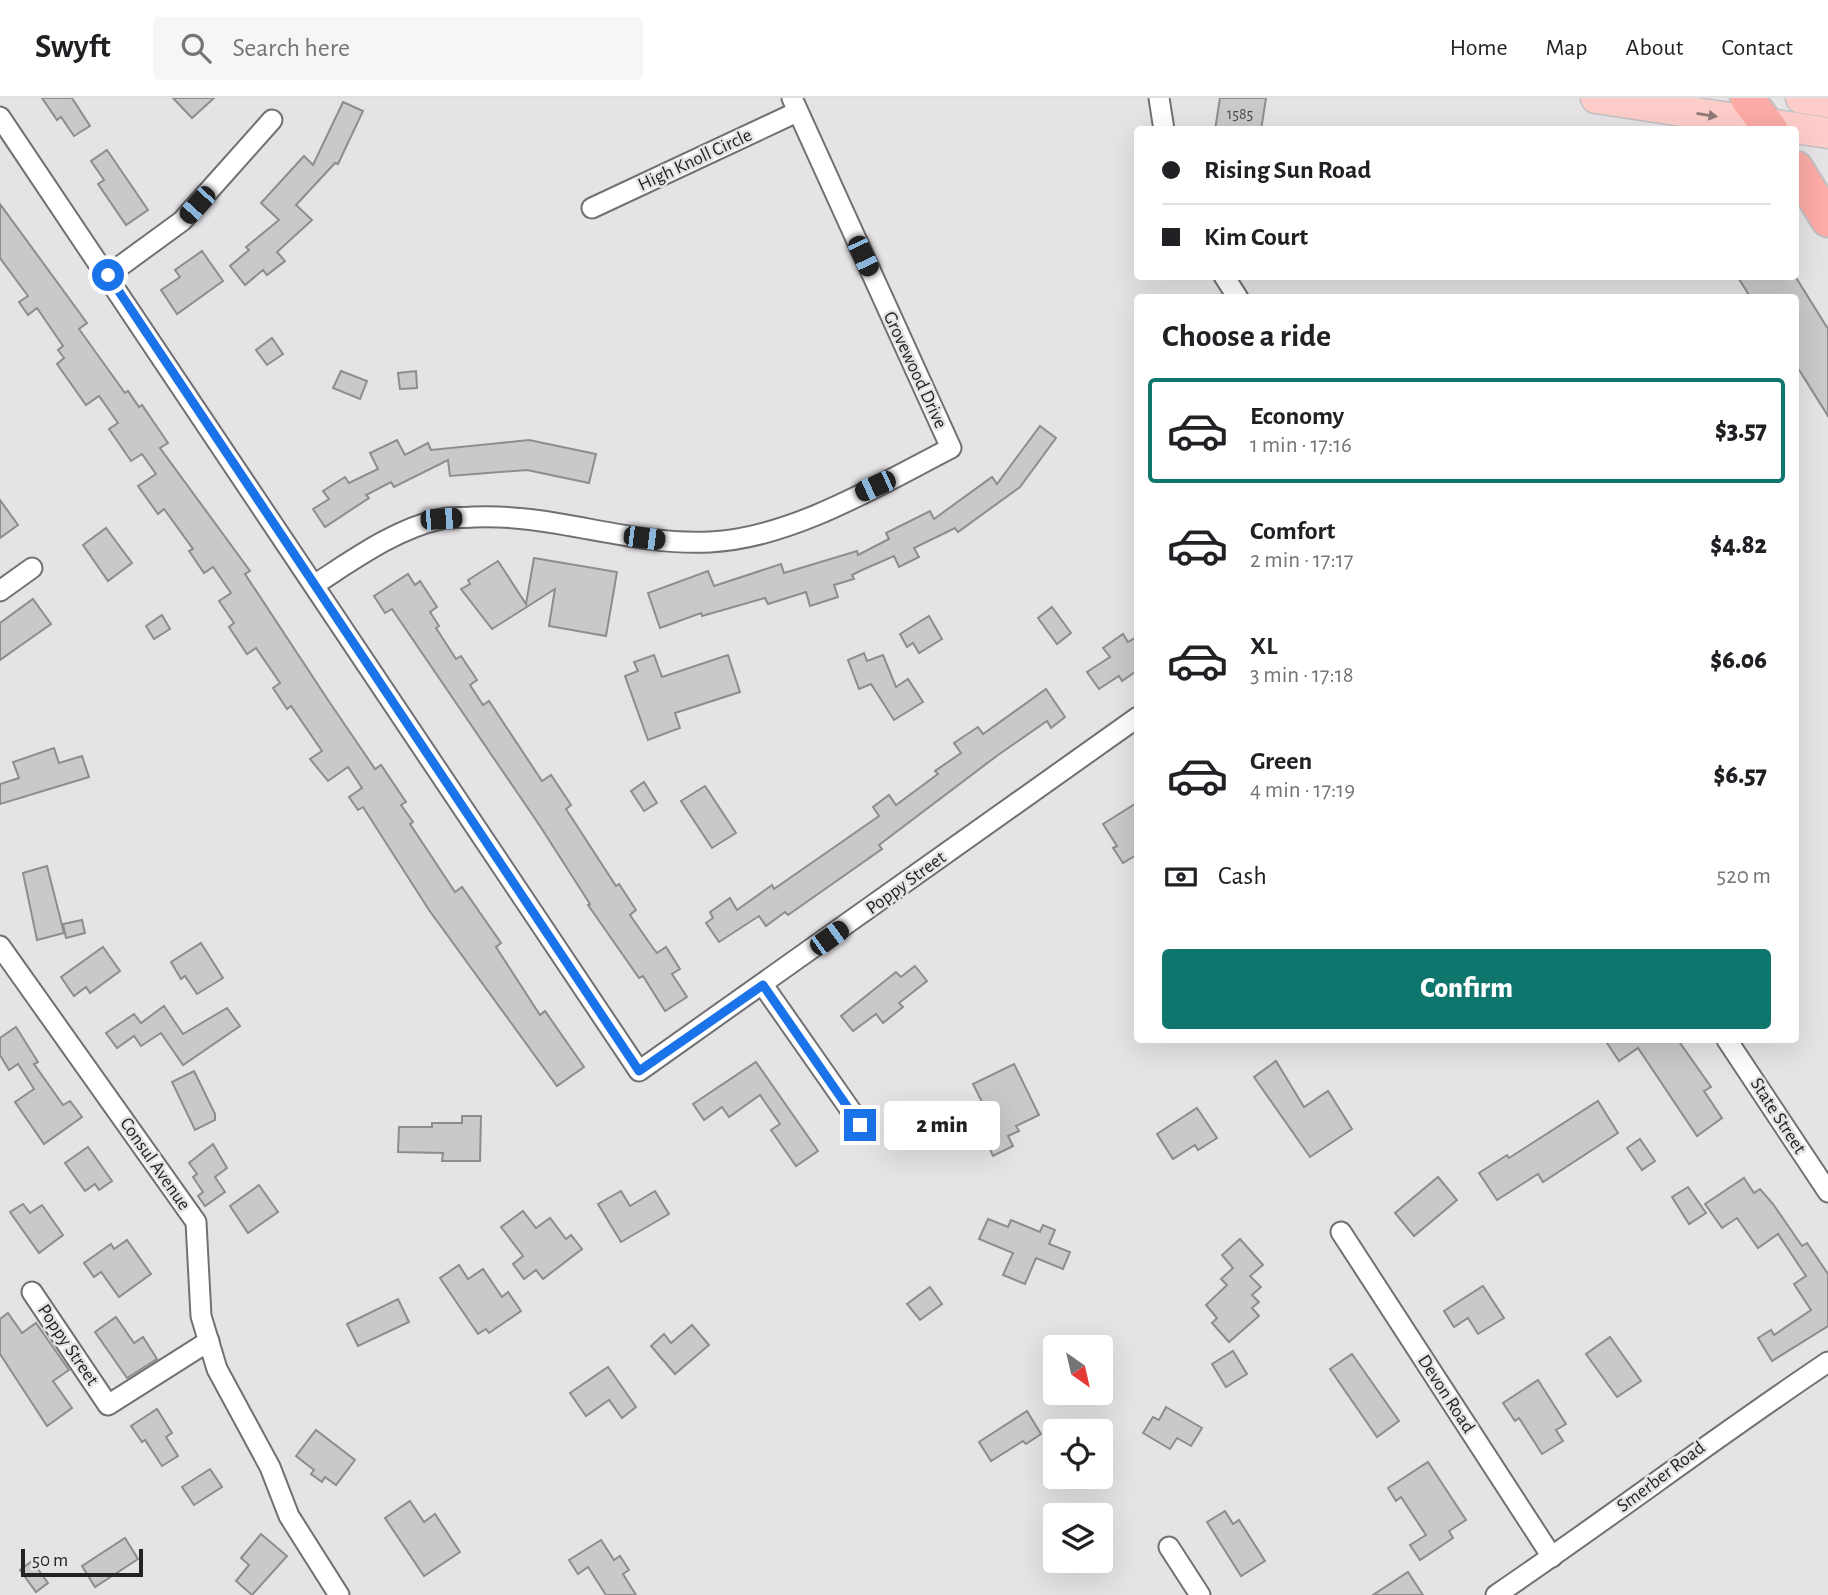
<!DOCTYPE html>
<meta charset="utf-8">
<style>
:root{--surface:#fff;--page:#f6f6f6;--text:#202124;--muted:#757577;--line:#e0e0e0;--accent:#0f766e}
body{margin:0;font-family:"Alegreya Sans",sans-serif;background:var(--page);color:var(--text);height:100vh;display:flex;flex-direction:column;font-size:26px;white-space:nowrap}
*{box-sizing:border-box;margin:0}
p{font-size:23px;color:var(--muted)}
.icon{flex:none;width:38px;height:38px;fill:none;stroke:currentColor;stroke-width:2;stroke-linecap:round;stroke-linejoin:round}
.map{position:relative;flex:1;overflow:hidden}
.side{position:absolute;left:1134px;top:196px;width:665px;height:749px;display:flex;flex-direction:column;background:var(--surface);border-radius:7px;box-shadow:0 7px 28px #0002}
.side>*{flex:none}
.top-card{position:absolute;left:1134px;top:28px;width:665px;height:154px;border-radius:7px;box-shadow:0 7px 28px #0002;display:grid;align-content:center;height:154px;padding:0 28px;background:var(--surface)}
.needle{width:46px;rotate:146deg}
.buttons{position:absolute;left:1043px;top:1237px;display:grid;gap:14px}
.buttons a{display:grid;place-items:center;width:70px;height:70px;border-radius:7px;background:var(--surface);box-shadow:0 7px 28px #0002;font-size:35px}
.scale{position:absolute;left:21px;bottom:18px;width:122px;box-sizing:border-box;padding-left:7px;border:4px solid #232224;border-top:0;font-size:19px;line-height:24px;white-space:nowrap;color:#232224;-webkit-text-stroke:5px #e6e3e6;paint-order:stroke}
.end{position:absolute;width:32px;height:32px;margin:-16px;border:9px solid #1a73e8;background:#fff;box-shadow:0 0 0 4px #fff}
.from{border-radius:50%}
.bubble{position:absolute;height:49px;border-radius:7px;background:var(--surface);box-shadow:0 7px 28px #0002;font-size:23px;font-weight:800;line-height:49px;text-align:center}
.car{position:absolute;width:21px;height:42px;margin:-21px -10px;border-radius:9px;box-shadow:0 0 5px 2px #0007;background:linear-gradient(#222 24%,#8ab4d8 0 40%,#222 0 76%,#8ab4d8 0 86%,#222 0)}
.top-card b{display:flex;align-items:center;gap:24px;height:66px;font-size:26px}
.top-card b+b{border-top:2px solid var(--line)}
.top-card i{width:18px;height:18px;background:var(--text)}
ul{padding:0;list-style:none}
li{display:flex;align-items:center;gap:21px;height:105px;margin:0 14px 10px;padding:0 14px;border:4px solid transparent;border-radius:7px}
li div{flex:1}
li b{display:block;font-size:26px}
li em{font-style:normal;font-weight:800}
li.selected{border-color:var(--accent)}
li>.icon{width:63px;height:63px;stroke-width:1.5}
h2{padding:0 28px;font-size:32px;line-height:84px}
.pay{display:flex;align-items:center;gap:18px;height:77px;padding:0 28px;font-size:26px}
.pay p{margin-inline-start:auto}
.button{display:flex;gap:14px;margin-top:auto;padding:14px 28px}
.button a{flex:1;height:80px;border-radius:7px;background:var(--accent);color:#fff;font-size:28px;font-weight:800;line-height:80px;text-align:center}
header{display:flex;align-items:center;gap:42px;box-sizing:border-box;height:98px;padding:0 35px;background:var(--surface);border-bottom:2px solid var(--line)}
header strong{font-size:33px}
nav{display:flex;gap:38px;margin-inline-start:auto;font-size:24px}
.search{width:490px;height:63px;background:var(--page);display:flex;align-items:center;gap:18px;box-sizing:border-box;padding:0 24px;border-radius:7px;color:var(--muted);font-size:26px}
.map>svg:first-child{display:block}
.building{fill:#cbc8cb;stroke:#8e8c8f;stroke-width:2}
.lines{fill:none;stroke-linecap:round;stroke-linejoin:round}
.minor-casing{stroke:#727073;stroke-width:23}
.primary-casing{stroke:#c1c1c2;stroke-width:33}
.motorway-casing{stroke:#c1c1c2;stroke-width:37}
.minor{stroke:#fff;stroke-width:19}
.primary{stroke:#fdcdca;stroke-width:30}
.motorway{stroke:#fcaba6;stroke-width:33}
.oneway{fill:#907877}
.route{stroke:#1a73e8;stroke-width:9}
.labels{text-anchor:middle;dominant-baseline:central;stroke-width:5;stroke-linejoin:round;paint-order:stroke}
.number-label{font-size:16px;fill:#4d4c4e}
.street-label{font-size:19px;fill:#232224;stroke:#e6e3e6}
</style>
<header>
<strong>Swyft</strong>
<div class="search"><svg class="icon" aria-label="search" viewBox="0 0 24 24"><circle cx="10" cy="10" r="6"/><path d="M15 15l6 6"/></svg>Search here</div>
<nav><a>Home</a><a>Map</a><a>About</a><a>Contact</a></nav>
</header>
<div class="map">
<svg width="1828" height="1497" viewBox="0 0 1828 1497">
<rect width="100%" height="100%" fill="#e6e3e6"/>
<!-- building -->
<g class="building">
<path d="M42 0H72L90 28 74 38 61 19 57 22Z"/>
<path d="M173 0H214L192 20Z"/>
<path d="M1220 0H1266L1261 32H1215Z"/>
<path d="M343 4 363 13 338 66 335 65 296 107 312 122 277 154 285 163 267 177 263 172 245 187 230 168 249 152 246 149 279 122 261 105 304 58 313 67Z"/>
<path d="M107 52 148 112 126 127 98 86 104 82 91 63Z"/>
<path d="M0 106 87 225 79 231 125 295 128 293 139 309 142 307 168 345 160 350 250 473 245 476 328 602 375 671 381 667 406 704 401 707 413 724 410 726 455 794 462 789 501 845 496 849 540 917 545 913 584 969 557 988 429 812 363 709 358 712 349 699 362 690 348 669 328 683 310 661 322 653 291 608 287 611 273 590 280 585 256 550 247 556 229 529 234 525 219 503 231 495 213 469 204 475 189 453 193 451 164 411 158 416 138 388 156 376 142 356 131 363 109 331 118 325 99 298 86 307 57 266 64 260 58 252 63 248 37 210 28 217 19 204 28 198 0 160Z"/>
<path d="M202 153 223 183 177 216 161 192 180 179 175 172Z"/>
<path d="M1737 178H1795L1828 231V318L1796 267V200H1751Z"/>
<path d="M272 240 283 256 267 267 256 252Z"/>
<path d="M341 273 367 283 360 301 333 290Z"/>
<path d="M416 273 417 290 400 291 398 275Z"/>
<path d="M1040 328 1056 340 1020 389 958 434 955 430 914 450 919 459 899 469 894 458 862 472 852 477 854 481 834 487 838 499 810 508 806 494 768 506 765 500 702 518 701 515 660 530 648 495 708 473 714 488 781 466 784 475 857 453 858 457 889 441 886 435 930 413 934 421 992 379 997 386Z"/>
<path d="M397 342 405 357 428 345 431 352 529 342 596 356 589 385 527 372 450 378 448 362 394 389 391 384 366 397 369 400 325 429 313 411 329 401 323 393 345 379 349 385 378 371 370 355Z"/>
<path d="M0 402 18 427 0 440Z"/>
<path d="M106 430 132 465 108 483 83 447Z"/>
<path d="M534 460 617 474 606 538 549 528 555 491 492 531 461 491 470 486 468 482 498 463 526 506Z"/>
<path d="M408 476 415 487 420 483 437 509 430 514 439 528 436 530 456 561 461 558 477 582 470 587 483 607 489 603 542 683 551 677 571 707 566 711 616 788 619 786 636 812 630 817 653 850 657 855 666 849 680 871 672 876 687 899 665 913 643 878 639 880 588 807 590 806 540 728 392 511 385 515 374 498Z"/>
<path d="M33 501 51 526 0 562V525Z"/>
<path d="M1052 509 1071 535 1057 546 1038 520Z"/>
<path d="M162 517 170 531 154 541 146 528Z"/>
<path d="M929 518 942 541 919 555 913 545 907 549 900 536Z"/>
<path d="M1123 536 1128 544 1138 538V572L1122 583 1119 578 1099 591 1087 574 1110 559 1103 550Z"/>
<path d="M864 555 867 563 883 557 896 589 908 581 923 604 894 622 871 586 859 591 848 562Z"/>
<path d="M654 557 662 579 728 557 740 594 675 615 680 630 648 642 625 578 638 573 634 564Z"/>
<path d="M1046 591 1065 619 1051 630 1047 623 998 657 879 747 882 751 788 817 785 814 766 828 759 818 719 844 706 825 713 820 710 814 730 800 737 812 772 787 774 791 879 718 873 709 889 697 896 707 938 676 935 673 961 655 954 645 978 629 983 636Z"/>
<path d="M54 650 59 665 82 658 89 679 0 706V686L19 680 13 664Z"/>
<path d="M644 684 657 705 644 713 631 693Z"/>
<path d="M705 688 736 735 712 750 681 703Z"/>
<path d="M1138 704V756L1123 765 1113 750 1117 748 1103 726Z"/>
<path d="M47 768 64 835 37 842 23 775Z"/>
<path d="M82 822 85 835 66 840 63 826Z"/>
<path d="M201 845 223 880 197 896 185 878 181 881 171 864Z"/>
<path d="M103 849 120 873 90 895 86 889 74 898 61 879Z"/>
<path d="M915 868 927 883 899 905 903 909 883 925 876 916 853 933 841 918 896 874 901 879Z"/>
<path d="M164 908 183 936 227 910 240 928 183 967 161 935 141 948 134 938 117 950 106 935 134 916 141 925Z"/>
<path d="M16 929 38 964 34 966 63 1007 70 1003 82 1019 44 1046 15 1004 34 991 18 966 9 972 0 957V940Z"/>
<path d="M1605 942H1678L1711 989 1704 993 1722 1020 1697 1038 1638 950 1619 963Z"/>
<path d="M1276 963 1304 1009 1328 993 1352 1031 1310 1059 1254 979Z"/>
<path d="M756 964 818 1053 796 1068 771 1032 780 1026 760 997 729 1019 722 1009 704 1022 693 1006Z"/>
<path d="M1014 966 1039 1017 1016 1028 1019 1033 1008 1038 1013 1048 993 1058 978 1026 983 1023 976 1009 983 1006 973 986Z"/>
<path d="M194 973 215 1016V1022L195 1032 172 984Z"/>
<path d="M1598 1003 1618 1035 1543 1084 1538 1076 1497 1102 1479 1075 1507 1057 1509 1060Z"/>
<path d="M1197 1010 1217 1040 1198 1052 1195 1047 1173 1061 1157 1036Z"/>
<path d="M462 1018H481L480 1063H442L443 1055 398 1054 399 1029H432V1025H462Z"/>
<path d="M1640 1041 1655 1063 1642 1072 1627 1050Z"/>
<path d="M213 1046 227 1070 215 1079 225 1094 205 1108 198 1098 203 1094 193 1079 197 1076 189 1065Z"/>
<path d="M88 1049 112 1083 99 1092 95 1086 85 1093 65 1065Z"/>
<path d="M1438 1079 1457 1102 1414 1138 1395 1115Z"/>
<path d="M1744 1080 1754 1095 1760 1091 1773 1106 1802 1148 1807 1145 1828 1176V1228L1772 1263 1758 1240 1771 1232 1774 1237 1811 1212 1794 1186 1806 1178 1778 1136 1758 1150 1737 1120 1722 1130 1705 1106Z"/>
<path d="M259 1087 278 1114 248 1135 230 1108Z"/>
<path d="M1688 1089 1706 1115 1689 1126 1672 1099Z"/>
<path d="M621 1093 630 1108 655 1093 669 1116 621 1144 598 1106Z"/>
<path d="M23 1106 30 1115 42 1107 63 1137 39 1155 10 1114Z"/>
<path d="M523 1113 536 1130 550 1120 566 1141 571 1137 582 1151 543 1181 536 1172 524 1181 513 1166 523 1158 501 1129Z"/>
<path d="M988 1121 1008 1129 1011 1122 1040 1134 1043 1127 1055 1132 1049 1146 1070 1154 1063 1171 1036 1160 1025 1186 1003 1177 1013 1155 979 1141Z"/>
<path d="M1240 1141 1263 1167 1250 1178 1261 1189 1252 1197 1259 1204 1252 1210 1259 1218 1229 1244 1212 1225 1217 1220 1206 1207 1227 1187 1221 1181 1233 1170 1222 1157Z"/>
<path d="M127 1142 151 1176 119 1199 101 1174 94 1179 84 1165 111 1146 114 1151Z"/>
<path d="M459 1167 468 1181 483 1171 502 1199 508 1194 521 1213 489 1235 486 1231 478 1236 440 1180Z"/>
<path d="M1483 1188 1504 1220 1478 1236 1468 1220 1454 1229 1444 1213Z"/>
<path d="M930 1189 942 1206 920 1222 907 1206Z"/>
<path d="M398 1201 409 1224 358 1248 347 1226Z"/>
<path d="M8 1215 22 1235 36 1225 69 1272 53 1283 72 1310 47 1328 0 1256V1221Z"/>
<path d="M116 1219 134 1245 143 1239 157 1261 127 1280 95 1234Z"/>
<path d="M692 1227 709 1247 675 1276 651 1248 664 1236 671 1245Z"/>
<path d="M1610 1239 1641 1283 1617 1299 1586 1256Z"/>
<path d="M1233 1253 1247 1276 1226 1289 1212 1266Z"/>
<path d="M1352 1256 1399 1323 1377 1339 1330 1271Z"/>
<path d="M608 1269 636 1309 622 1320 609 1302 586 1318 570 1295Z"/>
<path d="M1538 1282 1566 1326 1556 1332 1563 1343 1542 1356 1519 1320 1515 1323 1503 1305Z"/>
<path d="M1166 1309 1202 1330 1191 1348 1177 1340 1170 1351 1143 1335 1153 1319 1159 1322Z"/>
<path d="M157 1311 172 1335 166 1339 178 1358 162 1368 145 1342 142 1344 131 1328Z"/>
<path d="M1027 1313 1041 1336 1026 1346 1023 1343 991 1363 979 1344Z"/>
<path d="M316 1332 355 1362 336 1387 325 1379 322 1384 311 1376 314 1372 296 1358Z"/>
<path d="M1428 1364 1466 1422 1449 1433 1453 1440 1420 1462 1410 1447 1426 1437 1401 1399 1396 1403 1388 1390Z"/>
<path d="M210 1371 222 1389 194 1407 182 1389Z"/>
<path d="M410 1403 424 1424 435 1416 460 1454 424 1478 385 1420Z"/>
<path d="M1225 1413 1233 1426 1239 1422 1265 1463 1241 1478 1207 1424Z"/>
<path d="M261 1436 287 1458 252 1497 236 1483 249 1467 241 1460Z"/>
<path d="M125 1440 138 1461 95 1489 82 1468Z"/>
<path d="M601 1442 614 1462 620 1458 629 1472 623 1476 636 1497H606L588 1469 578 1476 569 1462Z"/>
<path d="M32 1463 48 1485 36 1494 20 1472Z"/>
<path d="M1408 1474 1423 1497H1373Z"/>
</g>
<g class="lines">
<defs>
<g id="minor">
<path d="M1159 0 1164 32"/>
<path d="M0 19 639 973 1138 619"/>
<path d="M592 110 797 14"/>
<path d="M108 177 182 123 272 22"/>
<path d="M1224 178 1238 200"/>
<path d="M314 487C353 462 395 431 441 421 451 419 462 420 473 419 553 415 629 448 710 444 792 440 879 387 951 350L792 0"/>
<path d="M0 493 32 470"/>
<path d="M0 848 196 1124 201 1218 217 1271 270 1369 289 1418 339 1497"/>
<path d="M763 887 861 1027"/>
<path d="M1727 942 1828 1094"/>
<path d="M1341 1134 1552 1459"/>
<path d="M32 1194 108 1307 209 1243"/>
<path d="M1169 1449 1200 1497"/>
<path d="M1496 1497C1608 1421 1716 1339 1828 1264"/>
</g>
<g id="primary">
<path d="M1596 0 1828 35"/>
<path d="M1801 0 1828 4"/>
</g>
<g id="motorway">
<path d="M1747 0 1771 32"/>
<path d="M1796 70 1828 122"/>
</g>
</defs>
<!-- minor casing -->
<use href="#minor" class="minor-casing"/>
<!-- primary casing -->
<use href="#primary" class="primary-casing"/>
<!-- motorway casing -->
<use href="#motorway" class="motorway-casing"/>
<!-- minor -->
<use href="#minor" class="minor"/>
<!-- primary -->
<use href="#primary" class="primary"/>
<!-- motorway -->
<use href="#motorway" class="motorway"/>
</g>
<!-- one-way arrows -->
<defs><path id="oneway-solid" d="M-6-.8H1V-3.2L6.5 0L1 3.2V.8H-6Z" transform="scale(1.75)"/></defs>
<use class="oneway" href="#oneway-solid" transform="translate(1707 17) rotate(9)"/>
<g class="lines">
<!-- route -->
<path class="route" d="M108 177 639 973 763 887 860 1027"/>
</g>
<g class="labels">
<!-- number labels -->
<g class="number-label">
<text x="1240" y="16">1585</text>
</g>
<!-- street labels -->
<g class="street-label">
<text transform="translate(695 62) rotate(-25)">High Knoll Circle</text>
<text transform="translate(915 272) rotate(65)">Grovewood Drive</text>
<text transform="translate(906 785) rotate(-36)">Poppy Street</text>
<text transform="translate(1778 1018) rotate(57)">State Street</text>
<text transform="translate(155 1066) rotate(55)">Consul Avenue</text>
<text transform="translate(68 1247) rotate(56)">Poppy Street</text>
<text transform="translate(1446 1296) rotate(57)">Devon Road</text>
<text transform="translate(1661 1379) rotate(-37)">Smerber Road</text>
</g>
</g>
</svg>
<div class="buttons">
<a><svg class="needle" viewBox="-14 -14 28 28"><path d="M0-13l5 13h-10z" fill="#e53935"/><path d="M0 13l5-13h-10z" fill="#757577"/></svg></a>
<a><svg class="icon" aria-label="locate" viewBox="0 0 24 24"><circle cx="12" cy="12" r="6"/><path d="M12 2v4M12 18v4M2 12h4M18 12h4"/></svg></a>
<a><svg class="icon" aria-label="layers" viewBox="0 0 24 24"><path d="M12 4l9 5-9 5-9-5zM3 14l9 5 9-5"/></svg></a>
</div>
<div class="scale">50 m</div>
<i class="end from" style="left:108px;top:177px"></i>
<i class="end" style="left:860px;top:1027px"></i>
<div class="bubble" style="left:884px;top:1003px;width:116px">2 min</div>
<i class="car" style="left:197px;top:107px;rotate:222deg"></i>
<i class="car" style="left:863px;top:158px;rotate:155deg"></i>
<i class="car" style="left:875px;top:388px;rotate:246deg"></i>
<i class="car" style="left:441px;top:421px;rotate:87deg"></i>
<i class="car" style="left:644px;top:440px;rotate:97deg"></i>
<i class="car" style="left:829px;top:840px;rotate:54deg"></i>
<div class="top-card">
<b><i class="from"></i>Rising Sun Road</b>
<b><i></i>Kim Court</b>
</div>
<section class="side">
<h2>Choose a ride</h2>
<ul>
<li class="selected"><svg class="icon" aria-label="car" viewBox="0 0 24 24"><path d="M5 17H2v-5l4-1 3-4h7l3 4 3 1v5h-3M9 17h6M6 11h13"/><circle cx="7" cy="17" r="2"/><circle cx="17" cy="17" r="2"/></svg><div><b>Economy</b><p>1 min · 17:16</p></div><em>$3.57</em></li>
<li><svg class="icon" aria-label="car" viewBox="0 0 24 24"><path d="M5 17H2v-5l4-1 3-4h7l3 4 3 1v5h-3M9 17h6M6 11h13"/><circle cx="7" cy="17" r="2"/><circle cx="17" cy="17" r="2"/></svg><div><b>Comfort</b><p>2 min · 17:17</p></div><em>$4.82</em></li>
<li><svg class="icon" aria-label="car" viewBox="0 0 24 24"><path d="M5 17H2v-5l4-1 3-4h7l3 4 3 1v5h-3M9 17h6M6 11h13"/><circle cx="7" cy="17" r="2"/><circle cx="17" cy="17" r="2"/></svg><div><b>XL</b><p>3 min · 17:18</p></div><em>$6.06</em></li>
<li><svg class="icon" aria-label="car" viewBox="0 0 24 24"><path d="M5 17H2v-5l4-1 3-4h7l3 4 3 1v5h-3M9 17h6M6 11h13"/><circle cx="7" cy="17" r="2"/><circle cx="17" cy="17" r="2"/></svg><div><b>Green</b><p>4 min · 17:19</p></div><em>$6.57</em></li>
</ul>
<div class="pay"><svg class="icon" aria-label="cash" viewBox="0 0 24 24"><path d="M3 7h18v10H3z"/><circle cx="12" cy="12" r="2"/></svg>Cash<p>520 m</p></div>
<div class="button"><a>Confirm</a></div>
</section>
</div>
